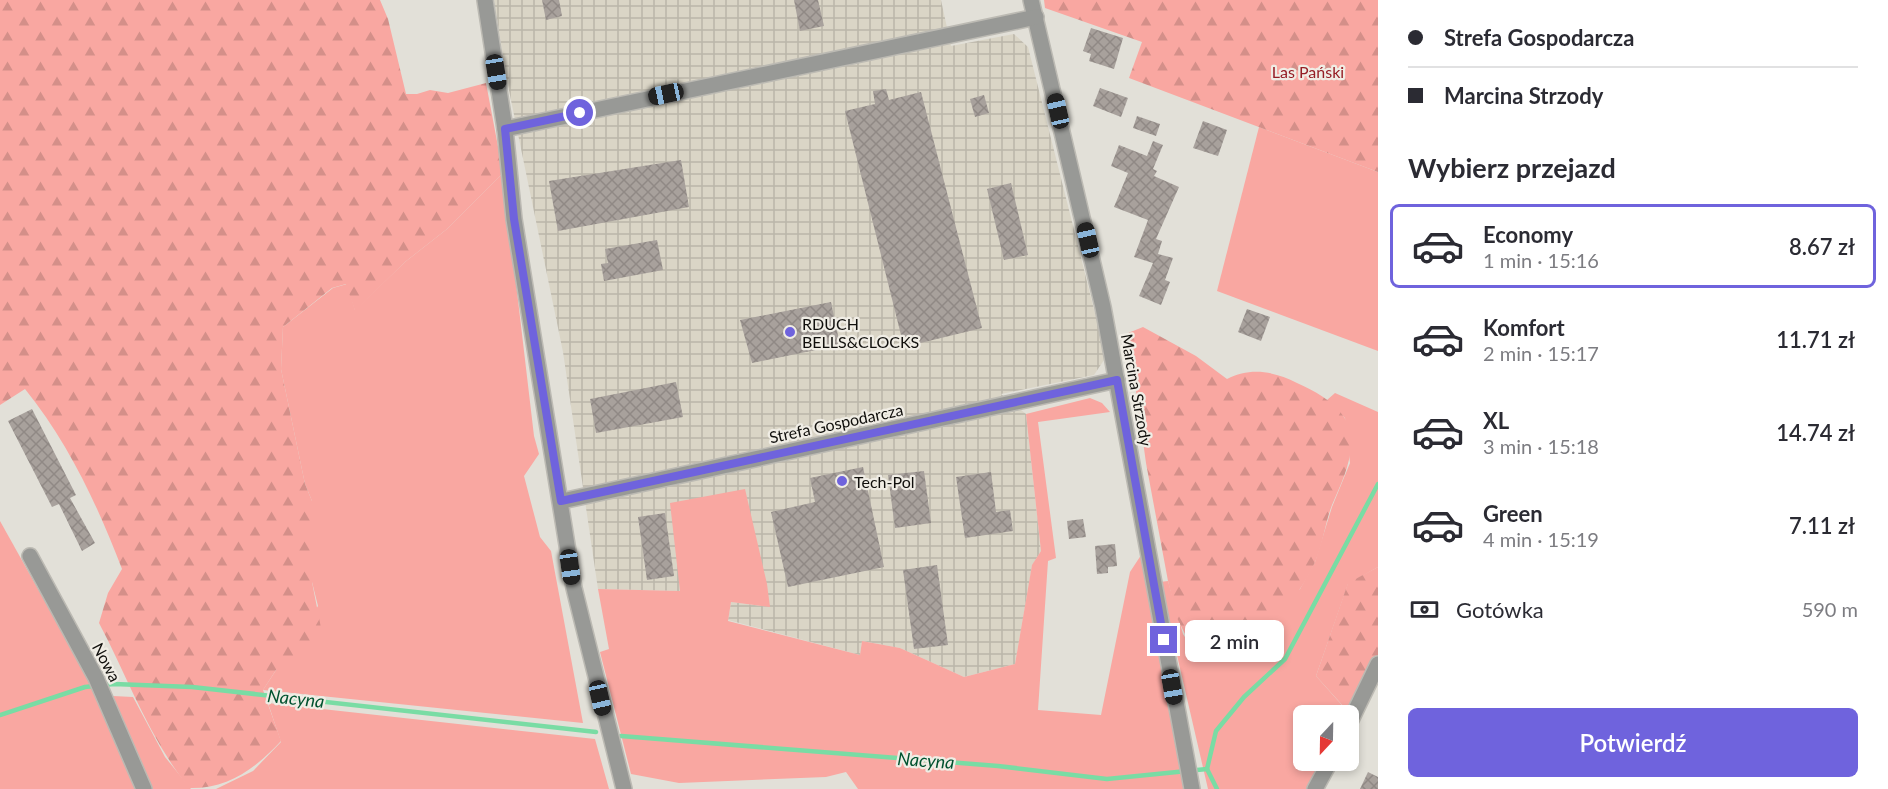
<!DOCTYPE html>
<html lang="pl">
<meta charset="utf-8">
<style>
:root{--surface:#fff;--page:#f7f7f7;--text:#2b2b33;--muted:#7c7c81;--line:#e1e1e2;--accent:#6f63dd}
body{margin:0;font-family:Lato,sans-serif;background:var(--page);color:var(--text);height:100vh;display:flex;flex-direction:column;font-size:22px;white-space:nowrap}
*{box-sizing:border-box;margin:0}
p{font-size:20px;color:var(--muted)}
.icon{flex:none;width:33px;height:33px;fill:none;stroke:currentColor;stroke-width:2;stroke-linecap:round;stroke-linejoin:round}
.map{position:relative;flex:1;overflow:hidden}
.details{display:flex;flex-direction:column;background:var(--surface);width:510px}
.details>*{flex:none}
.hud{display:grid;align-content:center;height:132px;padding:0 30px;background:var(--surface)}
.needle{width:39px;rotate:202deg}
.buttons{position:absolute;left:1293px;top:705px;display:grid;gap:12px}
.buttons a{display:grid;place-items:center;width:66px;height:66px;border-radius:9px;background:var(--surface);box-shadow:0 3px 9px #0003;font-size:30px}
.end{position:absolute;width:27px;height:27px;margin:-14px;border:8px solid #6f63dd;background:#fff;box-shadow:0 0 0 3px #fff}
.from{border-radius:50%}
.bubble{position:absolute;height:42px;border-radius:9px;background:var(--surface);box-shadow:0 3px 9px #0003;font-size:20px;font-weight:600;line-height:42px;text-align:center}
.car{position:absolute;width:18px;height:36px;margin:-18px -9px;border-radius:8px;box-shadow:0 0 4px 2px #0007;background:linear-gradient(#222 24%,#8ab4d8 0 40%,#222 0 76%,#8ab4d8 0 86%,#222 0)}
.hud b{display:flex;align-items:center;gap:21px;height:57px;font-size:22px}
.hud b+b{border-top:2px solid var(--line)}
.hud i{width:15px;height:15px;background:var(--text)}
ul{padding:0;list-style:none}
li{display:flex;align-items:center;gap:18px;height:84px;margin:0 12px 9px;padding:0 18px;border:3px solid transparent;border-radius:9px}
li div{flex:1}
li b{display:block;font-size:22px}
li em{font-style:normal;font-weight:600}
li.current{border-color:var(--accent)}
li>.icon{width:54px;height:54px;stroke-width:1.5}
h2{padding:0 30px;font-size:27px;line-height:72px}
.pay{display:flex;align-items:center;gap:15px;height:66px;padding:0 30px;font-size:22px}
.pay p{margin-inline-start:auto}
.button{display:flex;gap:12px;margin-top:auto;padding:12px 30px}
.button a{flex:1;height:69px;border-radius:9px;background:var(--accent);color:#fff;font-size:24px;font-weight:600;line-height:69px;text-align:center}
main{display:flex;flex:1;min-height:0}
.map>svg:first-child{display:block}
.industrial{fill:url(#industrial-grid)}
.grass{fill:#f9a7a1}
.forest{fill:url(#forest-firs)}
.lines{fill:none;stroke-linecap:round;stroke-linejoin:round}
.stream{stroke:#79dca4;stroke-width:4.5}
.building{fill:url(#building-cross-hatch)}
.minor-casing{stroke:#bcbab3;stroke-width:18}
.minor{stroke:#989996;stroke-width:15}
.route{stroke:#6f63dd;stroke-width:8}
.poi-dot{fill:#6f63dd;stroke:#f0ede5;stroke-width:2}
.labels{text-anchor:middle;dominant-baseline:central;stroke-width:4.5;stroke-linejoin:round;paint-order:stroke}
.park-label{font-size:16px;fill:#951e25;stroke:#f0ede5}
.poi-label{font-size:16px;fill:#100f0c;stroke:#f0ede5;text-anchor:start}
.street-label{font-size:16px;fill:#100f0c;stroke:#f0ede5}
.water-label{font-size:18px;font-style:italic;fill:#00522f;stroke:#f0ede5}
</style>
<main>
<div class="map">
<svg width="1378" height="789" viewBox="0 0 1378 789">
<defs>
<pattern id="industrial-grid" width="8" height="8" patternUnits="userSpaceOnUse" patternTransform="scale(1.5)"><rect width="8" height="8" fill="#dad5c6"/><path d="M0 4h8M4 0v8" fill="none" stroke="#bab6a9"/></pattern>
<pattern id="forest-firs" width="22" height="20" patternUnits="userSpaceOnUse" patternTransform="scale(1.5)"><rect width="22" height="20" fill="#f9a7a1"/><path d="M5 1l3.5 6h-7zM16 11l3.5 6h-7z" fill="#d48f89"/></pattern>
<pattern id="building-cross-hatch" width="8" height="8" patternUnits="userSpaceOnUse" patternTransform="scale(1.5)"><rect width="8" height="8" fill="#a8a19c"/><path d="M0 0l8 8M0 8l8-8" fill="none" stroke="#908985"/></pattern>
</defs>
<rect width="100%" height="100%" fill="#e2e0d8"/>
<!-- industrial -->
<path class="industrial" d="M494 0H941L951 46 1014 34 1028 47 1106 357 1094 375 1001 394 1026 414 1041 551 1032 566 1015 664 964 677 900 648 862 641 860 655 728 620 731 602 769 607 680 591 598 589 563 352 507 81Z"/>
<!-- grass -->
<g class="grass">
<path d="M1259 127 1378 172V351L1217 291Z"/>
<path d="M503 173 534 436 539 454 524 476 540 537 551 551 583 723 263 690 318 606 312 582V501L305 484 281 369 283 327 333 288 347 284 355 310 405 262 447 229Z"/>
<path d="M1335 393 1378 412V567L1348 584 1316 676 1349 713 1347 715 1304 716V760L1323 761 1307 789H1208L1160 582 1168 581 1183 634 1192 648 1300 589 1315 562 1332 507 1350 463 1345 418 1327 400Z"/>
<path d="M1090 398 1102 403 1110 412 1038 422 1056 558 1048 561 1038 710 1101 715 1130 572 1147 546 1184 789H858L846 772 826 777 679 783 631 774 600 652 609 649 598 589 680 591 670 503 745 489 767 584 770 607 731 602 728 621 860 655 862 641 900 648 964 677 1015 664 1032 565 1041 551 1026 414Z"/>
<path d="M0 521 95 691 138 789H0Z"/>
<path d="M113 696 133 697 165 757 191 789H150Z"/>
<path d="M268 703 595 739 609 789H216L253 771 281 742Z"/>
</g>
<!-- forest -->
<g class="forest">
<path d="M0 0H380L388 19 406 94H417L430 90 448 93 486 83 503 173 447 229 405 262 355 311 346 284 332 288 283 327 281 369 305 484 312 501V582L321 628 312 650 276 670 263 690 281 741C256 768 228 789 189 788 148 736 129 680 99 623L108 593 122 569C98 506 68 442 25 389L0 405Z"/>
<path d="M1044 0H1378V172L1129 78 1142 42 1045 8Z"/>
<path d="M1143 327 1196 356 1227 379C1250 367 1274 371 1297 383 1314 391 1333 400 1344 417 1361 445 1343 479 1332 505 1325 523 1323 544 1315 562 1300 597 1266 634 1229 646 1218 649 1203 648 1192 648L1177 618 1168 581 1146 463 1128 333Z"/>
<path d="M1378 567V664L1353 717 1316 676 1348 583Z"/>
</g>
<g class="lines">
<!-- stream -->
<g class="stream">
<path d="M0 715 85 687 114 684 192 687 596 732"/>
<path d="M621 736 998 766 1107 779 1207 769"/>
<path d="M1207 769 1216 731 1244 697 1285 659 1378 484"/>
<path d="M1207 769 1217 789"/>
</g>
</g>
<!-- building -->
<g class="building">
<path d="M542 0H559L562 16 546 20Z"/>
<path d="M794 0H818L824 26 800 31Z"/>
<path d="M1091 28 1123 38 1114 69 1089 61 1091 54 1083 51Z"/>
<path d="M1100 88 1128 98 1121 117 1093 106Z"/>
<path d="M886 89 889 100 921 92 982 328 904 347 845 111 875 104 873 91Z"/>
<path d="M984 95 989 113 975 117 970 99Z"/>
<path d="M1137 116 1160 124 1156 136 1133 128Z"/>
<path d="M1203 121 1227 130 1218 156 1193 148Z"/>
<path d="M1153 141 1163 145 1153 169 1157 171 1154 176 1179 187 1156 239 1162 241 1158 254 1173 258 1165 280 1170 282 1161 305 1139 296 1153 263 1134 257 1148 220 1114 207 1128 173 1111 166 1119 145 1147 156Z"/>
<path d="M681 160 689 207 558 231 549 181Z"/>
<path d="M1011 183 1028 255 1004 260 987 189Z"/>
<path d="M657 240 663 270 604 281 601 264 608 263 605 249Z"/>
<path d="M831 302 840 345 752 363 740 320Z"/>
<path d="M1247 309 1270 317 1261 341 1238 332Z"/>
<path d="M676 382 683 417 596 433 590 399Z"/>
<path d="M32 409 76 495 70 498 95 543 82 551 59 504 52 507 8 421Z"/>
<path d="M863 467 884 567 788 587 771 512 815 502 810 478Z"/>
<path d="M924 471 931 523 895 528 888 475Z"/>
<path d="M991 472 996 512 1010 510 1013 531 965 538 956 477Z"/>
<path d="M665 513 674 576 647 580 638 517Z"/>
<path d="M1083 519 1086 537 1069 539 1067 521Z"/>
<path d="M1115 544 1117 566 1108 567V573L1097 574 1095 546Z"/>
<path d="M937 565 948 645 914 649 903 570Z"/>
<path d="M1368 772 1378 777V789H1360Z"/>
</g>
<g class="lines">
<defs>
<g id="minor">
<path d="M485 0 505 129 514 219 574 588 624 789"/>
<path d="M1031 0 1103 307 1192 789"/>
<path d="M505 129 1036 17"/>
<path d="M562 501 1117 380"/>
<path d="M30 556 96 678 144 789"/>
<path d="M1348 726 1378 664"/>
<path d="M1315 789 1331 760"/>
</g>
</defs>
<!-- minor casing -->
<use href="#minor" class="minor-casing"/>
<!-- minor -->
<use href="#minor" class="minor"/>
</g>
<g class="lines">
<!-- route -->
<path class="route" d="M580 113 505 129 514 219 561 501 1117 380 1164 640"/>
</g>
<!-- markers -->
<g class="poi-dot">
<circle cx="790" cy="332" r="6"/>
<circle cx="842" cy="481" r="6"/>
</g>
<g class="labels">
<!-- park labels -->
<g class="park-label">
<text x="1308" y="71">Las Pański</text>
</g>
<!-- poi labels -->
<g class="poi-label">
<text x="802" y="323">RDUCH<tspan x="802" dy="18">BELLS&amp;CLOCKS</tspan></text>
<text x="854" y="481">Tech-Pol</text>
</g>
<!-- street labels -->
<g class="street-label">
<text transform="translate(1137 390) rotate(80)">Marcina Strzody</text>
<text transform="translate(836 423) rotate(-12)">Strefa Gospodarcza</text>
<text transform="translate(107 662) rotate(62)">Nowa</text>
</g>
<!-- water labels -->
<g class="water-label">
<text transform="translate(296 698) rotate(6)">Nacyna</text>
<text transform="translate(926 760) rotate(4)">Nacyna</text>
</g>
</g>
</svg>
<div class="buttons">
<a><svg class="needle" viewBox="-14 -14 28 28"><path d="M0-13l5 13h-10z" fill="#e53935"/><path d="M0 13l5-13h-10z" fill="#7c7c81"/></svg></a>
</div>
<i class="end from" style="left:580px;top:113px"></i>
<i class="end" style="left:1164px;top:640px"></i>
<div class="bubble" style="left:1185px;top:620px;width:99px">2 min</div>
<i class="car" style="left:496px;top:72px;rotate:171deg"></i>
<i class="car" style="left:666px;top:94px;rotate:258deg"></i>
<i class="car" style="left:1058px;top:111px;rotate:347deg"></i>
<i class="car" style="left:1088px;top:240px;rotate:347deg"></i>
<i class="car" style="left:570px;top:567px;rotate:172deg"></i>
<i class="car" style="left:1172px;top:687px;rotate:170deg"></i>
<i class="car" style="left:600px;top:698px;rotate:167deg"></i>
</div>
<section class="details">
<div class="hud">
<b><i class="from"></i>Strefa Gospodarcza</b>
<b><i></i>Marcina Strzody</b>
</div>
<h2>Wybierz przejazd</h2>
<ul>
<li class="current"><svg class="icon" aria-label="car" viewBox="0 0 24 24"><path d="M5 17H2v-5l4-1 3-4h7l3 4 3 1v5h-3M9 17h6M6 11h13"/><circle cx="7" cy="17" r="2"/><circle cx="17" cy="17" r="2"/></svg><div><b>Economy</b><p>1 min · 15:16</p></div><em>8.67 zł</em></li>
<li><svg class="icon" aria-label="car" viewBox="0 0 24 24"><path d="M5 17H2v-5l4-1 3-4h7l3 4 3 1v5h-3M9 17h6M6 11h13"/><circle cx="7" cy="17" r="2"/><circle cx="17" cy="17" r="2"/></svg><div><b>Komfort</b><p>2 min · 15:17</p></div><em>11.71 zł</em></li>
<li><svg class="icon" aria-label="car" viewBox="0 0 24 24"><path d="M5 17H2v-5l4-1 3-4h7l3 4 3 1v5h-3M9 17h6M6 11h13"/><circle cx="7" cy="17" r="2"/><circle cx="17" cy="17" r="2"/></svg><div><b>XL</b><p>3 min · 15:18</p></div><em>14.74 zł</em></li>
<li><svg class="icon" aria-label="car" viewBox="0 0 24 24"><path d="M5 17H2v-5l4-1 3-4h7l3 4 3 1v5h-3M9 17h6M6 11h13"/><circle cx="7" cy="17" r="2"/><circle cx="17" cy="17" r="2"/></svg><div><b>Green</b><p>4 min · 15:19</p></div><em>7.11 zł</em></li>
</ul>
<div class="pay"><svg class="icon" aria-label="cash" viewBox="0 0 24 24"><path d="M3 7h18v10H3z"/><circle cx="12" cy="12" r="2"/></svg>Gotówka<p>590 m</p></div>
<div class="button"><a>Potwierdź</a></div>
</section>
</main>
